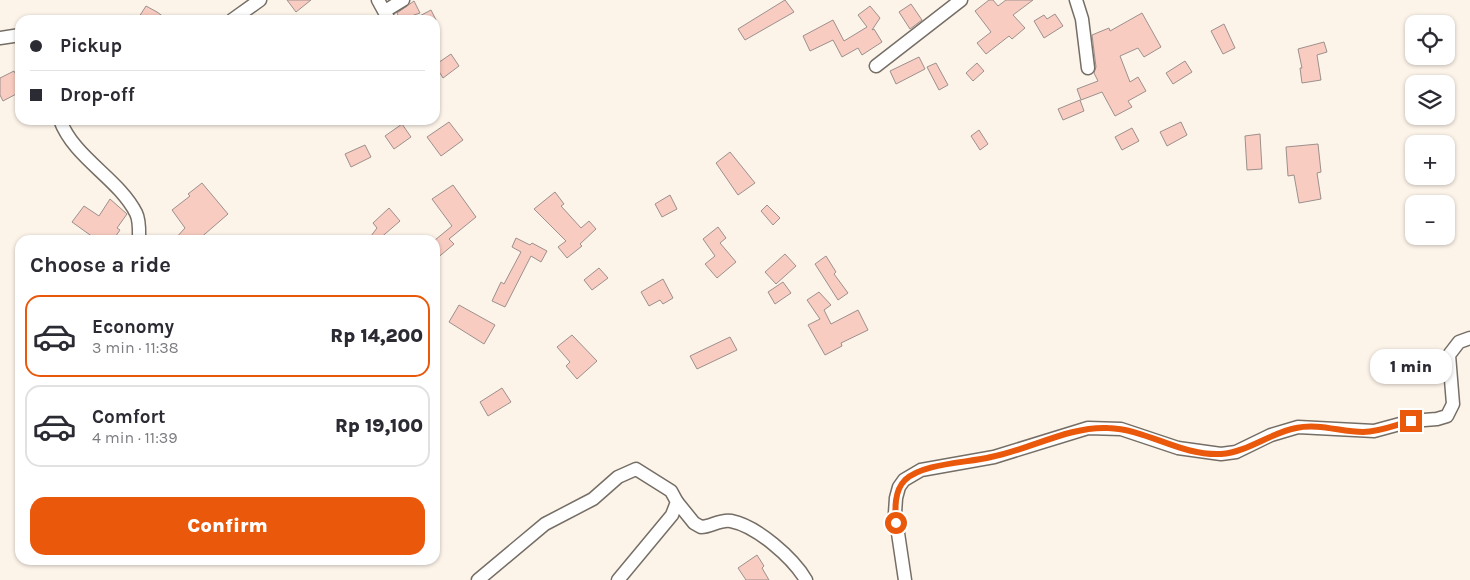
<!DOCTYPE html>
<meta charset="utf-8">
<style>
:root{--surface:#fff;--page:#f2f2f3;--text:#2b2b33;--muted:#7c7c81;--line:#e1e1e2;--accent:#ea580c}
body{margin:0;font-family:Karla,sans-serif;background:var(--page);color:var(--text);height:100vh;display:flex;flex-direction:column;font-size:19px;white-space:nowrap}
*{box-sizing:border-box;margin:0}
p{font-size:16px;color:var(--muted)}
.icon{flex:none;width:28px;height:28px;fill:none;stroke:currentColor;stroke-width:2;stroke-linecap:round;stroke-linejoin:round}
.map{position:relative;flex:1;overflow:hidden}
.side{position:absolute;left:15px;top:235px;width:425px;height:330px;display:flex;flex-direction:column;background:var(--surface);border-radius:15px;box-shadow:0 1px 4px #0004}
.side>*{flex:none}
.hud{position:absolute;left:15px;top:15px;width:425px;height:110px;border-radius:15px;box-shadow:0 1px 4px #0004;display:grid;align-content:center;height:110px;padding:0 15px;background:var(--surface)}
.controls{position:absolute;left:1405px;top:15px;display:grid;gap:10px}
.controls a{display:grid;place-items:center;width:50px;height:50px;border-radius:10px;background:var(--surface);box-shadow:0 1px 4px #0004;font-size:25px}
.end{position:absolute;width:22px;height:22px;margin:-11px;border:6px solid #ea580c;background:#fff;box-shadow:0 0 0 2px #fff}
.from{border-radius:50%}
.bubble{position:absolute;height:35px;border-radius:15px;background:var(--surface);box-shadow:0 1px 4px #0004;font-size:16px;font-weight:800;line-height:35px;text-align:center}
.hud b{display:flex;align-items:center;gap:18px;height:48px;font-size:19px}
.hud b+b{border-top:1px solid var(--line)}
.hud i{width:12px;height:12px;background:var(--text)}
ul{padding:0;list-style:none}
li{display:flex;align-items:center;gap:15px;height:82px;margin:0 10px 8px;padding:0 5px;border:2px solid var(--line);border-radius:15px}
li div{flex:1}
li b{display:block;font-size:19px}
li em{font-style:normal;font-weight:800}
li.on{border-color:var(--accent)}
li>.icon{width:45px;height:45px;stroke-width:1.5}
h2{padding:0 15px;font-size:22px;line-height:60px}
.button{display:flex;gap:10px;margin-top:auto;padding:10px 15px}
.button a{flex:1;height:58px;border-radius:15px;background:var(--accent);color:#fff;font-size:20px;font-weight:800;line-height:58px;text-align:center}
.map>svg:first-child{display:block}
.building{fill:#f8ccc1;stroke:#9d908d}
.lines{fill:none;stroke-linecap:round;stroke-linejoin:round}
.minor-casing{stroke:#756e65;stroke-width:15}
.minor{stroke:#fff;stroke-width:12}
.route{stroke:#ea580c;stroke-width:6}
</style>
<div class="map">
<svg width="1470" height="580" viewBox="0 0 1470 580">
<rect width="100%" height="100%" fill="#fcf3e9"/>
<!-- building -->
<g class="building">
<path d="M287 0H311L296 12Z"/>
<path d="M785 0 794 12 745 40 738 29Z"/>
<path d="M989 0H993L998 6 1006 0H1033L1013 15 1025 28 1012 39 1009 36 986 54 977 43 991 32 975 11Z"/>
<path d="M414 1 420 13 400 20 397 13Z"/>
<path d="M911 4 922 20 910 29 899 12Z"/>
<path d="M146 6 157 12 168 20H137Z"/>
<path d="M870 6 880 18 872 30 874 29 882 42 862 55 858 48 842 57 833 40 810 51 803 36 833 20 844 41 867 27 858 15Z"/>
<path d="M431 10 436 20H412Z"/>
<path d="M1142 13 1161 47 1144 57 1138 48 1120 56 1130 82 1138 77 1146 91 1128 101 1132 107 1115 116 1102 92 1081 100 1077 89 1098 81 1094 73 1096 67 1092 35 1109 28 1110 31Z"/>
<path d="M1055 14 1063 26 1044 38 1034 21 1044 15 1047 19Z"/>
<path d="M1224 24 1235 48 1223 54 1211 31Z"/>
<path d="M1324 42 1327 52 1317 55 1321 80 1302 83 1300 68H1302L1298 49Z"/>
<path d="M451 54 459 66 443 78 435 65Z"/>
<path d="M919 57 925 69 896 84 890 71Z"/>
<path d="M1185 61 1192 72 1173 84 1166 73Z"/>
<path d="M936 63 948 85 939 90 927 67Z"/>
<path d="M977 63 984 71 973 81 966 73Z"/>
<path d="M14 71 20 83V92L3 101 0 95V78Z"/>
<path d="M1080 100 1084 111 1063 120 1058 109Z"/>
<path d="M449 122 463 140 441 156 427 137Z"/>
<path d="M1181 122 1187 135 1167 146 1160 132Z"/>
<path d="M402 124 411 137 394 149 385 136Z"/>
<path d="M1132 128 1139 141 1122 150 1115 137Z"/>
<path d="M979 130 988 144 980 150 971 136Z"/>
<path d="M1260 134 1262 169 1247 170 1245 136Z"/>
<path d="M1318 144 1321 172 1317 173 1321 199 1299 203 1294 175 1288 176 1286 147Z"/>
<path d="M365 145 371 157 351 167 345 154Z"/>
<path d="M730 152 755 183 738 195 716 163Z"/>
<path d="M202 183 228 214 198 240H174L185 228 172 210 190 196 188 194Z"/>
<path d="M453 185 476 217 449 239 454 244 435 260V240L452 226 432 199Z"/>
<path d="M555 192 564 204 561 206 581 228 589 221 596 229 580 244 582 246 567 258 558 247 566 241 534 209Z"/>
<path d="M670 195 677 209 662 217 655 204Z"/>
<path d="M110 199 127 214 117 228 120 230 113 240H97L72 222 84 206 99 216Z"/>
<path d="M767 205 780 218 773 225 761 211Z"/>
<path d="M389 208 400 221 378 240H368L377 228 373 223Z"/>
<path d="M718 227 726 238 720 243 736 262 717 278 705 264 715 256 703 239Z"/>
<path d="M516 238 530 245 532 243 547 251 541 262 531 256 505 307 492 301 501 282 504 284 521 252 512 247Z"/>
<path d="M785 254 796 266 776 284 765 272Z"/>
<path d="M826 256 836 272 834 274 848 293 838 300 815 264Z"/>
<path d="M599 268 608 278 592 290 584 280Z"/>
<path d="M663 279 673 298 663 304 660 300 649 306 641 292Z"/>
<path d="M783 282 791 293 775 304 768 292Z"/>
<path d="M819 292 831 305 824 310 831 324 858 310 868 330 841 343 842 346 825 355 808 325 820 319 807 300Z"/>
<path d="M459 305 495 325 484 344 449 322Z"/>
<path d="M572 335 597 361 577 379 566 366 570 362 557 347Z"/>
<path d="M730 337 737 350 697 369 690 356Z"/>
<path d="M502 388 511 402 488 416 480 402Z"/>
<path d="M757 555 764 566 762 568 769 580H746L738 568Z"/>
</g>
<g class="lines">
<defs>
<g id="minor">
<path d="M378 0 389 20"/>
<path d="M1076 0 1082 19 1088 68"/>
<path d="M385 11 403 0"/>
<path d="M232 20 260 0"/>
<path d="M0 38 20 35"/>
<path d="M876 66 961 0"/>
<path d="M60 120C74 158 118 178 136 213 140 221 139 231 139 240"/>
<path d="M677 502 694 523 701 527C711 527 720 519 731 521 757 526 793 558 806 580"/>
<path d="M478 580 545 524 593 499 618 477 636 469 671 491 677 502 672 515 618 580"/>
<path d="M905 580 895 513 896 498 899 487 904 480 921 470 994 457 1088 428 1121 429 1178 448 1221 454 1236 452 1271 435 1298 427 1374 431 1411 421 1437 419 1447 416 1453 404 1449 355 1459 342 1470 338"/>
</g>
</defs>
<!-- minor casing -->
<use href="#minor" class="minor-casing"/>
<!-- minor -->
<use href="#minor" class="minor"/>
</g>
<g class="lines">
<!-- route -->
<path class="route" d="M896 523C895 509 894 491 905 480 923 463 967 463 991 457 1029 450 1069 426 1108 428 1147 429 1180 456 1221 454 1248 452 1270 433 1296 428 1319 423 1341 432 1363 432 1380 432 1395 425 1411 421"/>
</g>
</svg>
<div class="controls">
<a><svg class="icon" aria-label="locate" viewBox="0 0 24 24"><circle cx="12" cy="12" r="6"/><path d="M12 2v4M12 18v4M2 12h4M18 12h4"/></svg></a>
<a><svg class="icon" aria-label="layers" viewBox="0 0 24 24"><path d="M12 4l9 5-9 5-9-5zM3 14l9 5 9-5"/></svg></a>
<a>+</a>
<a>−</a>
</div>
<i class="end from" style="left:896px;top:523px"></i>
<i class="end" style="left:1411px;top:421px"></i>
<div class="bubble" style="left:1370px;top:349px;width:82px">1 min</div>
<div class="hud">
<b><i class="from"></i>Pickup</b>
<b><i></i>Drop-off</b>
</div>
<section class="side">
<h2>Choose a ride</h2>
<ul>
<li class="on"><svg class="icon" aria-label="car" viewBox="0 0 24 24"><path d="M5 17H2v-5l4-1 3-4h7l3 4 3 1v5h-3M9 17h6M6 11h13"/><circle cx="7" cy="17" r="2"/><circle cx="17" cy="17" r="2"/></svg><div><b>Economy</b><p>3 min · 11:38</p></div><em>Rp 14,200</em></li>
<li><svg class="icon" aria-label="car" viewBox="0 0 24 24"><path d="M5 17H2v-5l4-1 3-4h7l3 4 3 1v5h-3M9 17h6M6 11h13"/><circle cx="7" cy="17" r="2"/><circle cx="17" cy="17" r="2"/></svg><div><b>Comfort</b><p>4 min · 11:39</p></div><em>Rp 19,100</em></li>
</ul>
<div class="button"><a>Confirm</a></div>
</section>
</div>
